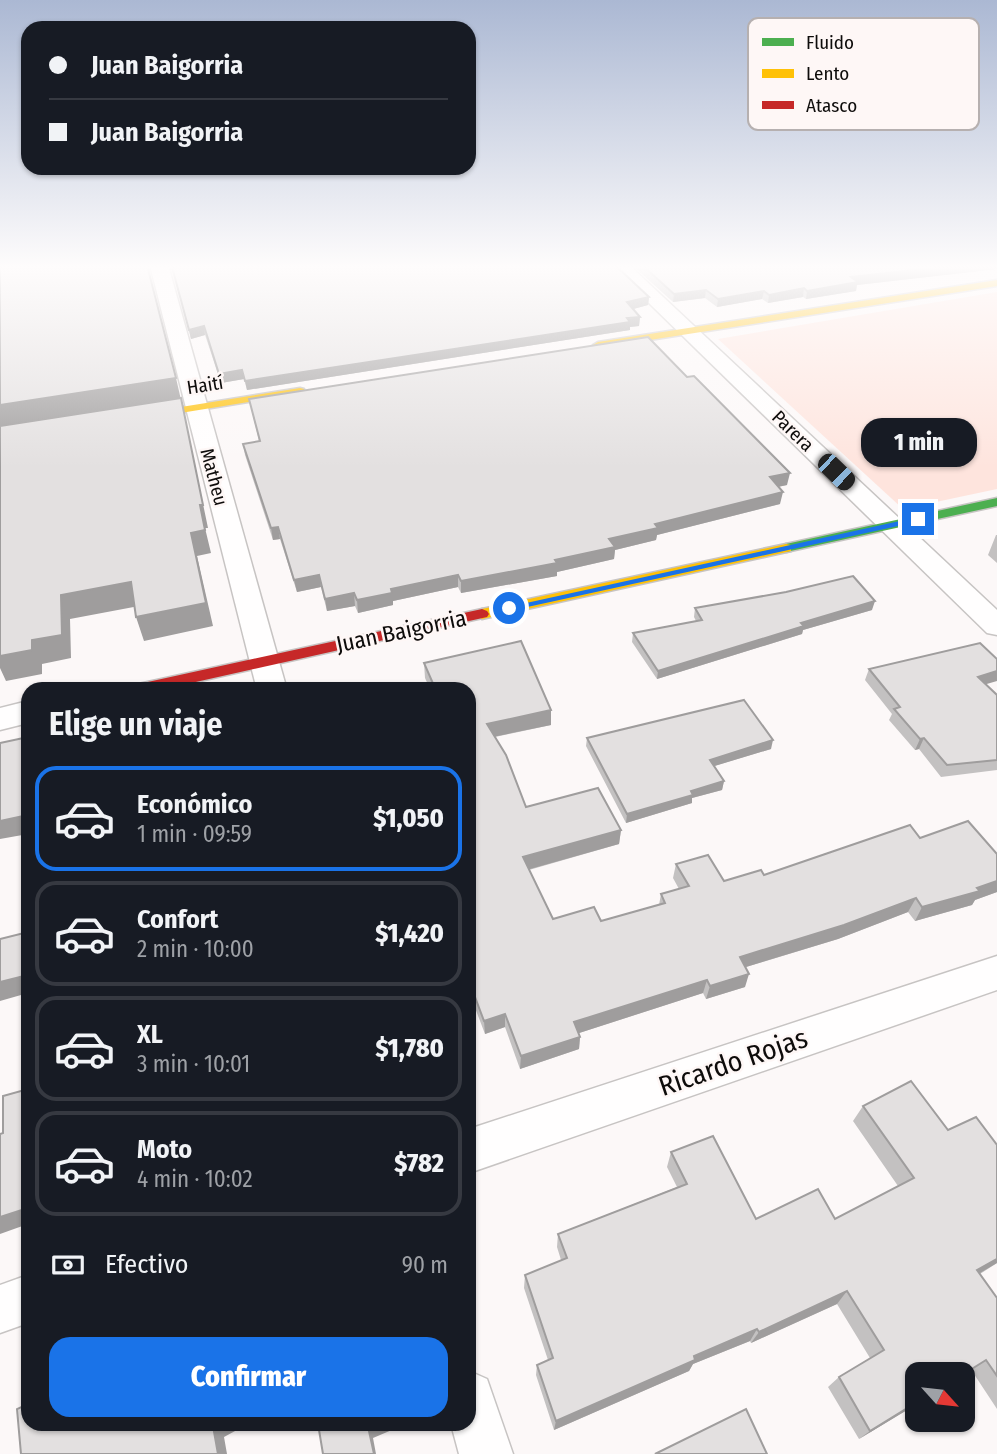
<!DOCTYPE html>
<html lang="es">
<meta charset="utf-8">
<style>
:root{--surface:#171b24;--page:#20242c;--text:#f1f3f6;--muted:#9ea1a6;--line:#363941;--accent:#1a73e8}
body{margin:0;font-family:"Fira Sans Condensed",sans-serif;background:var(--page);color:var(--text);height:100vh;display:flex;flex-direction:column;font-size:26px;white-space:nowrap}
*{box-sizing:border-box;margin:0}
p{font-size:23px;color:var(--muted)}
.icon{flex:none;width:38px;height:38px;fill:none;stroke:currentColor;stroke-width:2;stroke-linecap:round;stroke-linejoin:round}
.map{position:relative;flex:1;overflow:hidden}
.panel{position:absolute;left:21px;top:682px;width:455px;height:749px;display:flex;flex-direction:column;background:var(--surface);border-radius:21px;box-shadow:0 2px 5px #0004}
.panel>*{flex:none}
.banner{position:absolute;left:21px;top:21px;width:455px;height:154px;border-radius:21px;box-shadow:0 2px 5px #0004;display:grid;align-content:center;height:154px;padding:0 28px;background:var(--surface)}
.needle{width:46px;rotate:117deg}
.controls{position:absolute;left:905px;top:1362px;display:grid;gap:14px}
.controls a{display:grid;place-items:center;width:70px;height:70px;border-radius:14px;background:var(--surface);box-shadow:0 2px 5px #0004;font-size:35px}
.end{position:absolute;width:32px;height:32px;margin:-16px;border:9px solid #1a73e8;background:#fff;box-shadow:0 0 0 4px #fff}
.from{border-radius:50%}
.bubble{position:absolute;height:49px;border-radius:21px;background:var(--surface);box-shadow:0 2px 5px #0004;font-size:23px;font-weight:800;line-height:49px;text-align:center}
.car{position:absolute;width:21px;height:42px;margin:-21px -10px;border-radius:9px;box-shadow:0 0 5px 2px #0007;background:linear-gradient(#222 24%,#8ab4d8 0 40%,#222 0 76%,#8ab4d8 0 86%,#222 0)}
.banner b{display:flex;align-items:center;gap:24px;height:66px;font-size:26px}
.banner b+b{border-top:2px solid var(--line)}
.banner i{width:18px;height:18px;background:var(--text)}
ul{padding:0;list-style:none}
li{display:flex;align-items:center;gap:21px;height:105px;margin:0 14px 10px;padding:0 14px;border:4px solid var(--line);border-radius:21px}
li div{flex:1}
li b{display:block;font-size:26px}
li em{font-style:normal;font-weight:800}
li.current{border-color:var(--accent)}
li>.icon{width:63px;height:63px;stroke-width:1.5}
h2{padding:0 28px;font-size:32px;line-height:84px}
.pay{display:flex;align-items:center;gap:18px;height:77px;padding:0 28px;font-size:26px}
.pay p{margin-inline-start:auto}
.primary-button{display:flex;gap:14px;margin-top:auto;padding:14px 28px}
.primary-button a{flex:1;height:80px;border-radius:21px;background:var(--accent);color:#fff;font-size:28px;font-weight:800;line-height:80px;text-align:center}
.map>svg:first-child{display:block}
.green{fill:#fee4dd}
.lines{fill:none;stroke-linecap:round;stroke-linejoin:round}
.street-casing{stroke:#c7c4c3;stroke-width:3}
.fast-casing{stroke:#c7c4c3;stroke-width:3}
.slow-casing{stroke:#c7c4c3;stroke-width:3}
.jam-casing{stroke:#c7c4c3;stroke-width:3}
.street{fill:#fffefe;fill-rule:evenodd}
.fast{fill:#4caf50;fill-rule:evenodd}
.slow{fill:#ffc107;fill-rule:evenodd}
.jam{fill:#c62828;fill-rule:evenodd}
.wall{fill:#c3c1c1}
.shaded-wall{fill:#9f9d9d}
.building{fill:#e3e0e0;stroke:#9f9d9d;stroke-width:2}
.route{fill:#1a73e8}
.labels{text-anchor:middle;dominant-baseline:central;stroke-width:5;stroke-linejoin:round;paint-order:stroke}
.far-street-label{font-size:19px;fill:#0e0c0b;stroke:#fef7f6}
.street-label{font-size:23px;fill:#0e0c0b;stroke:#fef7f6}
.near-street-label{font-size:28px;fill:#0e0c0b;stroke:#fef7f6}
.key{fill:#fef7f6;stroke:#b6b0b0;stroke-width:2}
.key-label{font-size:19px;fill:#0e0c0b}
</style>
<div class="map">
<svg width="997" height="1454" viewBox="0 0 997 1454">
<rect width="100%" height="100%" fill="#fcf8f8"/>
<!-- green -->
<path class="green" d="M997 292V489L903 509 718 339Z"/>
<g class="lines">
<defs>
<g id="street">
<path d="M150 265H168L287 690H257Z"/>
<path d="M610 265H629L997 610V635L987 633Z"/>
<path d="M28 701V723L0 730V708Z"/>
<path d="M997 956V990L469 1173V1129Z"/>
<path d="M28 1275V1323L0 1333V1285Z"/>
<path d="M469 1371 487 1379 513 1454H459L451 1424H469Z"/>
</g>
<path id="fast" d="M997 498V506L786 552 779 548 786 544Z"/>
<g id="slow">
<path d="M997 280V286L598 348 593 345 598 342Z"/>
<path d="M300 388 304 389V393L131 421 125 418 131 415Z"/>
<path d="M786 544 791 545V551L482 619 475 614 482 609Z"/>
</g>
<path id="jam" d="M482 609 487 611 489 614 487 617 160 690H127L134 685Z"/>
</defs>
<!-- street casing -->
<use href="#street" class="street-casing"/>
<!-- fast casing -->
<use href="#fast" class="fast-casing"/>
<!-- slow casing -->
<use href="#slow" class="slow-casing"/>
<!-- jam casing -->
<use href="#jam" class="jam-casing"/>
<!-- street -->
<use href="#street" class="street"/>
<!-- fast -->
<use href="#fast" class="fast"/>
<!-- slow -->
<use href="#slow" class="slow"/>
<!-- jam -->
<use href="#jam" class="jam"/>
</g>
<!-- wall -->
<g class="wall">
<path d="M183 265 649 297 648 305 633 309 640 317 639 326 630 327V330L247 390 244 379 221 383 205 335 191 339 174 275Z"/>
<path d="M632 265H997V269L857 285 856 291 806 299 803 297 768 303 762 299 717 307 705 298 673 302Z"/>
<path d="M249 399 787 485 778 487 780 504 657 535 656 540 615 550 614 559 557 572V576L461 593 458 587 393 601V605L358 613 355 606 327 611 321 587 297 592 280 539 273 540 245 455 243 444 259 441Z"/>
<path d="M996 535H997V563L988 555Z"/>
<path d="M695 608 872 610 803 630 802 634 657 679 632 642 633 633 696 621 694 617Z"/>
<path d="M424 663 551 725 495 737 526 807 621 830 619 844 529 870 553 919 601 921 659 905 661 894 679 889 673 878 676 864 724 881 764 875 920 838 997 854V892L975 900 972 905 915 921 908 912 838 939 746 967 745 987 706 999 703 993 579 1033 580 1037 579 1049 520 1069 505 1027 485 1034 469 992V690L430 689 425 678Z"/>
<path d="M869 669 986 684 997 695V770L941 777 919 749 915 750 889 720 892 714 865 680Z"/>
<path d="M587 738 771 749 714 766 724 781 722 790 692 798V803L626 823 586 746Z"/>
<path d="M863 1106 997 1145V1263L980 1274 997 1298V1409L972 1371 917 1374V1404L859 1439 828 1387 839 1377 870 1358 837 1304 751 1343 750 1341 693 1364 689 1371 554 1430 536 1375 537 1365 548 1360 524 1288 525 1275 561 1260 557 1247 558 1234 677 1187 667 1167 671 1152 756 1219H835L898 1186 853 1121Z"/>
</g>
<!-- shaded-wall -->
<g class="shaded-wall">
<path d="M962 265H997V269L857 285 856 291 806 299 807 291 851 277Z"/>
<path d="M804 288 803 297 768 303 769 295Z"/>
<path d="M706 290 705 298 673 302 674 294Z"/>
<path d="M764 291 762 299 717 307 718 299Z"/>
<path d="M649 297 648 305 626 311 627 302Z"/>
<path d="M640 317 639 326 630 327V330L247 390 245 381Z"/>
<path d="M204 326 205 335 191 339 189 330Z"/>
<path d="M242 370 244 379 221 383 219 374Z"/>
<path d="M176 378 181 400 0 428V405Z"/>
<path d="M181 398 208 528H205L211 553 197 556 213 626 144 641 136 617 191 533 200 505Z"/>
<path d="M790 473 787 485 767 489 770 477Z"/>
<path d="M783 492 780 504 657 535 656 540 615 550 614 559 557 572V576L461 593V581L555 560 609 539 655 524Z"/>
<path d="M278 527 280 539 273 540 271 528Z"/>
<path d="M319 575 321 587 297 592 294 580Z"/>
<path d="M458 575V587L393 601V605L358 613 357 600 391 589Z"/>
<path d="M131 582 139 606 70 619 71 658 42 664V674L6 681 0 668V653L32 640 61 595Z"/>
<path d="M354 593 355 606 327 611 325 599Z"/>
<path d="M875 601 872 610 803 630 802 634 657 679 658 671 801 623Z"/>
<path d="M997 671V681L973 688 978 677Z"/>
<path d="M551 710V725L488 738 487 724Z"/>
<path d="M924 738 919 749 915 750 920 739Z"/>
<path d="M773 740 771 749 708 768 710 760Z"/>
<path d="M724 781 722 790 692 798V803L626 823 627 814 691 791Z"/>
<path d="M28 815V834L0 839V821Z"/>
<path d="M621 830 619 844 523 871V857Z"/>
<path d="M997 881V892L975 900 972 905 915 921 922 907Z"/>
<path d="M916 898 908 912 838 939 736 970 740 957Z"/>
<path d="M749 974 745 987 706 999 710 986Z"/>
<path d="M28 975V993L0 1001V982Z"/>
<path d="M707 980 703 993 573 1035 574 1022Z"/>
<path d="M505 1014V1027L485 1034 484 1021Z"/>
<path d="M580 1037 579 1049 520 1069 521 1056Z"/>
<path d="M28 1208V1224L0 1234V1217Z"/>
<path d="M997 1259V1263L963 1283 977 1270Z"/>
<path d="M847 1291 837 1304 751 1343 759 1332Z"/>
<path d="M757 1329 750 1341 693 1364 689 1371 554 1430 556 1421 694 1356Z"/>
<path d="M917 1402V1404L859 1439 870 1431Z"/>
<path d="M215 1424H248L224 1437 227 1454H218L213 1426Z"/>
<path d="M384 1424H406L373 1438 376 1454H374L369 1431Z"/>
</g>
<!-- building -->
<g class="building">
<path d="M19 265H147L176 378 0 405V267Z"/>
<path d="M183 265H615L649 297 627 302 640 317 627 318 630 322 245 381 242 370 219 374 204 326 189 330 172 267Z"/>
<path d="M642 265H962L851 277 858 282 807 291 804 288 769 295 764 291 718 299 706 290 674 294Z"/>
<path d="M648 337 687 377 694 376 790 473 770 477 783 492 655 524 658 528 609 539 615 547 555 560 557 563 461 581 458 575 391 589 392 593 357 600 354 593 325 599 319 575 294 580 278 527 271 528 243 444 260 441 249 399Z"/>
<path d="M181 398 203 505H200L205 530 191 533 206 603 136 617 131 582 61 595 62 635 32 640V650L0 656V426Z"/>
<path d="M853 576 875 601 801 623 804 626 658 671 633 633 702 620 695 608 786 592Z"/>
<path d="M521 641 551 710 487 724 506 755 526 807 598 788 621 830 523 857 553 919 594 907 601 921 665 903 661 894 689 886 676 864 708 855 724 881 761 870 764 875 910 825 920 838 968 821 997 854V881L977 888 980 891 922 907 916 898 844 925 740 957 749 974 710 986 707 980 574 1022 580 1037 521 1056 505 1014 484 1021 469 981V690H426L435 688 424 663Z"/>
<path d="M980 643 997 659V671L978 677 997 695V760L947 765 924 738 920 739 894 709 900 707 869 669Z"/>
<path d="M744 700 773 740 710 760 724 781 691 791 693 795 627 814 587 738Z"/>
<path d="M28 737V815L0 821V743Z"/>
<path d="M28 932V975L0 982V939Z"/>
<path d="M911 1081 948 1130 976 1117 997 1145V1259L977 1270 997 1298V1376L986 1360 962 1375 917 1374V1402L870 1431 839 1377 884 1350 847 1291 759 1332 757 1329 694 1356 695 1360 556 1421 537 1365 553 1358 525 1275 567 1258 558 1234 687 1184 671 1152 713 1136 756 1219 818 1189 835 1219 914 1178 863 1106Z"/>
<path d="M28 1089V1208L0 1217V1134L3 1133V1096Z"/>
<path d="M28 1404V1424H215L213 1426 218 1454H21L17 1409Z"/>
<path d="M746 1409 767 1454H655Z"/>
<path d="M318 1424H384L369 1431 374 1454H323Z"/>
</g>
<!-- sky -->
<linearGradient id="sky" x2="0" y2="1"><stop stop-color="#abb8d3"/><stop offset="0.57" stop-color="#fefcfc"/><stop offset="1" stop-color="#fefcfc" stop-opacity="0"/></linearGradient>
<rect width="997" height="468" fill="url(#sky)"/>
<!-- route -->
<path class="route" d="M918 517 922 519 921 521 509 611 504 608Z"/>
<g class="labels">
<!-- far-street labels -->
<g class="far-street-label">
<text transform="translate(205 385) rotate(-9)">Haití</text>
<text transform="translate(793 431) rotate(44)">Parera</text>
<text transform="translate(214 477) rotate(75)">Matheu</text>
</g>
<!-- street labels -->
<g class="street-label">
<text transform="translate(401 631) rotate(-12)">Juan Baigorria</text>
</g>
<!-- near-street labels -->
<g class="near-street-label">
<text transform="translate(733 1062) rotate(-19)">Ricardo Rojas</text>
</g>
</g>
<!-- legend -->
<rect x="748" y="18" width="231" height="112" rx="10" class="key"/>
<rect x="762" y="38" width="32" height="8" fill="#4caf50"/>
<rect x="762" y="69" width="32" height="9" fill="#ffc107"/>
<rect x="762" y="101" width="32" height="8" fill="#c62828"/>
<g class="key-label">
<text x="806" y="49">Fluido</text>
<text x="806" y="80">Lento</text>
<text x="806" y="112">Atasco</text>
</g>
</svg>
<div class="controls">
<a><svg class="needle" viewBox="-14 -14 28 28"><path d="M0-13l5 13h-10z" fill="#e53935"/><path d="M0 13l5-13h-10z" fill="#9ea1a6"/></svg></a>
</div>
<i class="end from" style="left:509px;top:608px"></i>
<i class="end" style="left:918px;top:519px"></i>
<div class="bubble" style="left:861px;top:418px;width:116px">1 min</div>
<i class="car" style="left:836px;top:472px;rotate:134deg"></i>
<div class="banner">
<b><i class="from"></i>Juan Baigorria</b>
<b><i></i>Juan Baigorria</b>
</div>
<section class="panel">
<h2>Elige un viaje</h2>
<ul>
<li class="current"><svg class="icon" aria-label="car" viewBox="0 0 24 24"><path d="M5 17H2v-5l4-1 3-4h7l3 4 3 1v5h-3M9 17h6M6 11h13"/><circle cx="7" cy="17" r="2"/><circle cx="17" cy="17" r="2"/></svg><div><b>Económico</b><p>1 min · 09:59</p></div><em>$1,050</em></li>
<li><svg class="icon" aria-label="car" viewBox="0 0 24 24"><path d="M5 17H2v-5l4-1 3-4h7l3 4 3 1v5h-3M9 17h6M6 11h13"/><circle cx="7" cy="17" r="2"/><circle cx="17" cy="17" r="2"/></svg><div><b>Confort</b><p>2 min · 10:00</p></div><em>$1,420</em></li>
<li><svg class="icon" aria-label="car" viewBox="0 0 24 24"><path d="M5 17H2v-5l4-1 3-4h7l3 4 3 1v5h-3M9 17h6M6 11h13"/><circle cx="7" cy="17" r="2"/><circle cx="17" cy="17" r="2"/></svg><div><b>XL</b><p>3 min · 10:01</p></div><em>$1,780</em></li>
<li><svg class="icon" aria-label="car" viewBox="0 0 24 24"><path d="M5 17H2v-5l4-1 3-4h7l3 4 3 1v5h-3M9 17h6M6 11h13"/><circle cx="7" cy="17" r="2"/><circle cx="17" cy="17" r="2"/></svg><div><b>Moto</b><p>4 min · 10:02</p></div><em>$782</em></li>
</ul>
<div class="pay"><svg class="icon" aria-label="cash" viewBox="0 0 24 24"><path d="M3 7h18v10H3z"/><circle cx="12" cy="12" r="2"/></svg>Efectivo<p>90 m</p></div>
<div class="primary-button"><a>Confirmar</a></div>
</section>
</div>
